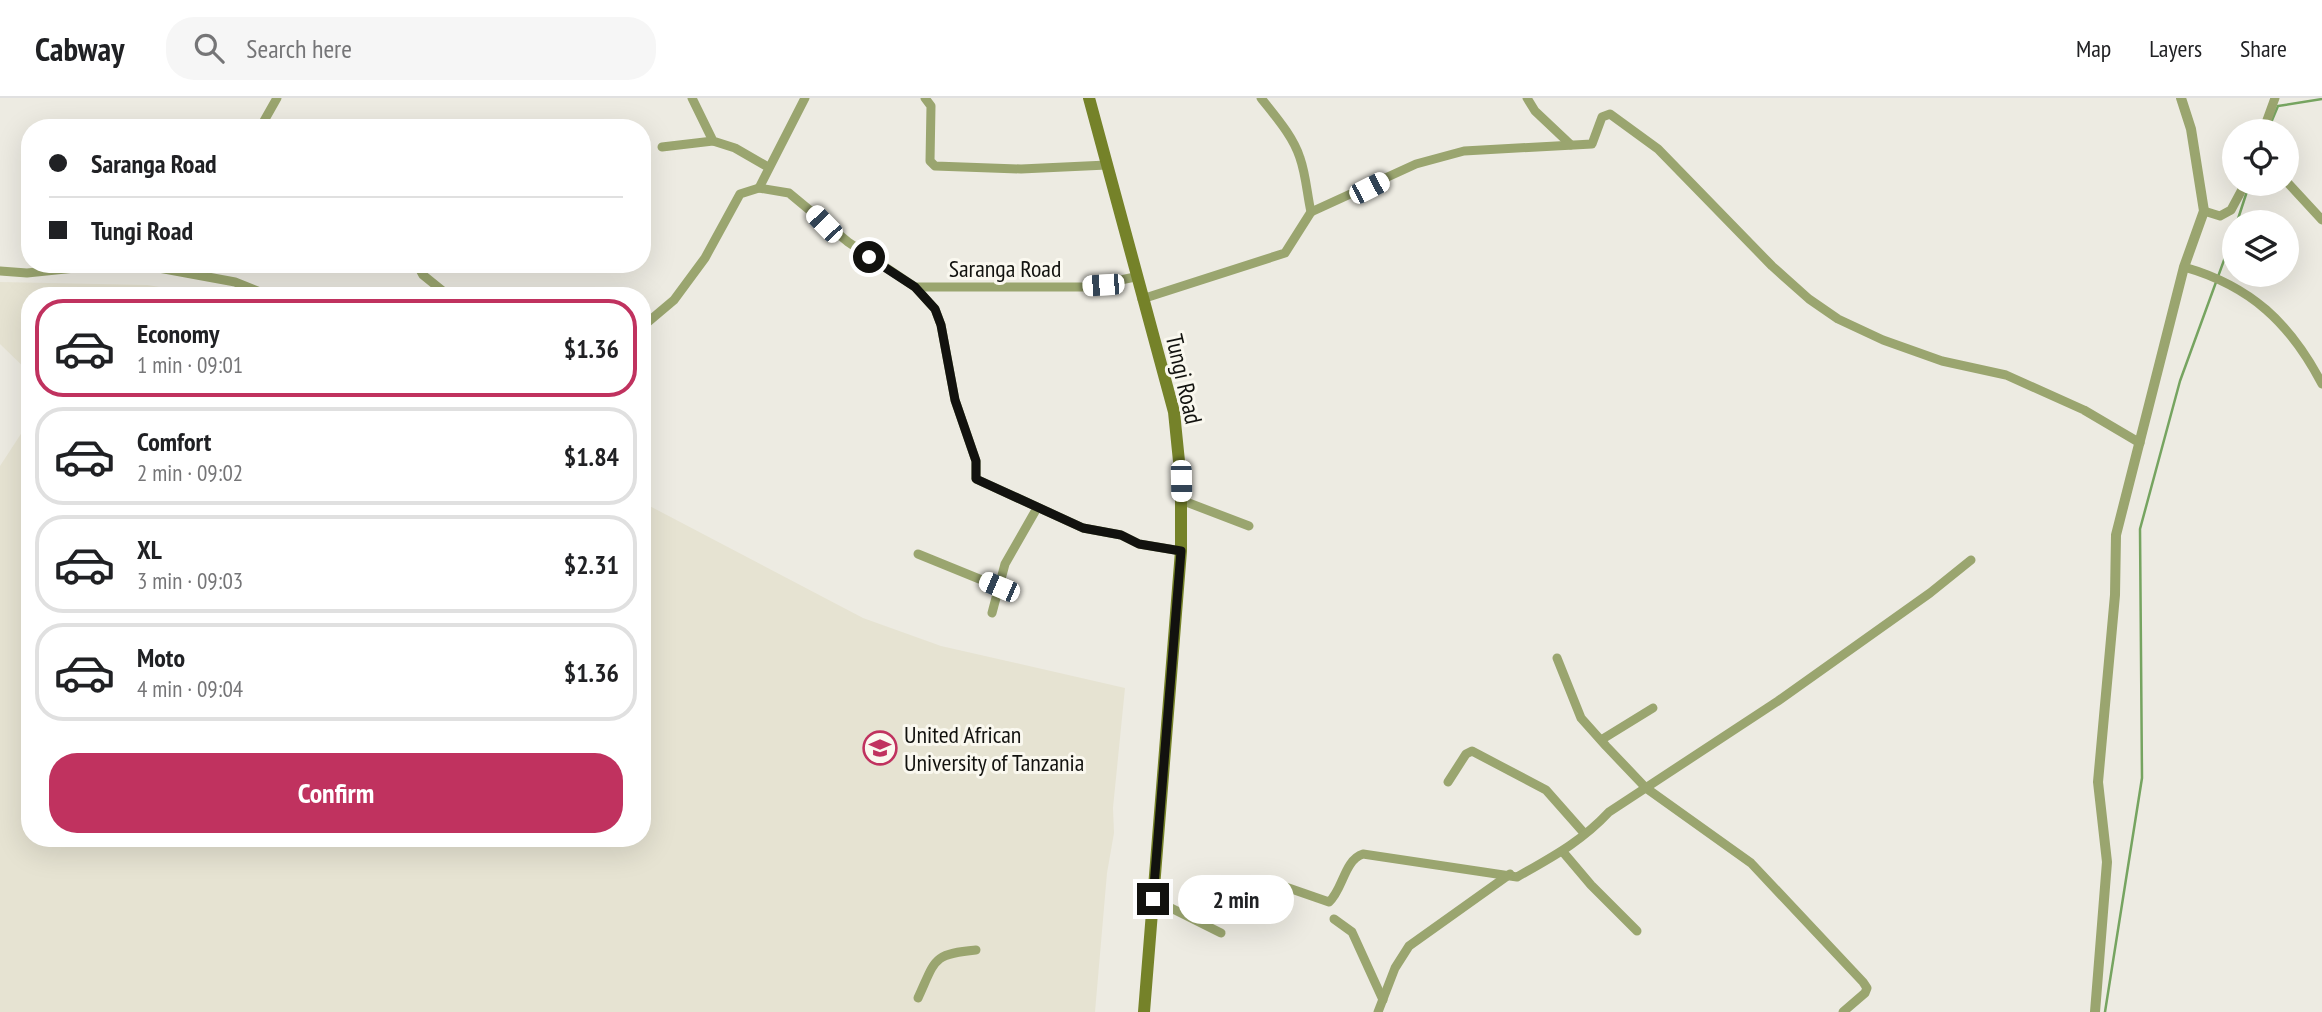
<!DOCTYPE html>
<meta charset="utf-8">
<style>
:root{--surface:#fff;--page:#f6f6f6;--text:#202124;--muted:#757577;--line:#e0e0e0;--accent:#c0325f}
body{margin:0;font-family:"PT Sans Narrow",sans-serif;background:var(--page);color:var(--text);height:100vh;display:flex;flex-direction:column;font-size:26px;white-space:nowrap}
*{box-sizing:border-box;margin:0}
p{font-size:23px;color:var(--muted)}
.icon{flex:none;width:38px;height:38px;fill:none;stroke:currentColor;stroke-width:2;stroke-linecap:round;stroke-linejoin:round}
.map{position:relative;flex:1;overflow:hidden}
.sheet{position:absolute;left:21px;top:189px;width:630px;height:560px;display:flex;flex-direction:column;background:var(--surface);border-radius:28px;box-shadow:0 7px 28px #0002}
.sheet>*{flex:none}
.hud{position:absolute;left:21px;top:21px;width:630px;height:154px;border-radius:28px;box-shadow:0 7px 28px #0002;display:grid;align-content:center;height:154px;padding:0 28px;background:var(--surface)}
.buttons{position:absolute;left:2222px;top:21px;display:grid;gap:14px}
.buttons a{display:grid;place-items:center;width:77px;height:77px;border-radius:50%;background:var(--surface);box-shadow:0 7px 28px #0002;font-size:35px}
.end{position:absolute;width:32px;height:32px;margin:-16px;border:9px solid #12120f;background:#fff;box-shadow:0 0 0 4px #fff}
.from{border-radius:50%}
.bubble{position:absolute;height:49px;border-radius:24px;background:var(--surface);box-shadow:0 7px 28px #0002;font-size:23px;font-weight:700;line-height:49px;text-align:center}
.car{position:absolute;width:21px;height:42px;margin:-21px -10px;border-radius:9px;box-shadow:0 0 5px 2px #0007;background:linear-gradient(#fff 24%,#345 0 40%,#fff 0 76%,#345 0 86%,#fff 0)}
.hud b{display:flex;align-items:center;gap:24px;height:66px;font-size:26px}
.hud b+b{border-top:2px solid var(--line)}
.hud i{width:18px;height:18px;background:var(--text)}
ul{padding:12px 0 0;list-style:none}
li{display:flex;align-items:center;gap:21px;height:98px;margin:0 14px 10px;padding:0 14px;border:4px solid var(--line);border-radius:28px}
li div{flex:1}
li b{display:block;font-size:26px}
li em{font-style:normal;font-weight:700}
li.selected{border-color:var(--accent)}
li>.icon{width:63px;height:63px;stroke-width:1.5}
.action{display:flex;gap:14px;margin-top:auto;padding:14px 28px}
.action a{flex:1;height:80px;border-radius:28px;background:var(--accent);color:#fff;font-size:28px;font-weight:700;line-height:80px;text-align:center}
header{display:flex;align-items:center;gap:42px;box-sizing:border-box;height:98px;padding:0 35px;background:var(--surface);border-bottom:2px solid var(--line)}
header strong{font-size:33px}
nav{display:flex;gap:38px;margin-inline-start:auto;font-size:24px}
.search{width:490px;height:63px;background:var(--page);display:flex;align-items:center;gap:18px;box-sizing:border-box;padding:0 24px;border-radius:28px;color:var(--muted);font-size:26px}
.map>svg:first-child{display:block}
.built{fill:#e6e3d2}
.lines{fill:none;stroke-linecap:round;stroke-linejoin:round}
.stream{stroke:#76a460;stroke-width:2.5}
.minor{stroke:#9aa56f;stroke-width:9}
.tertiary{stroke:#9aa56f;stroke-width:10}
.secondary{stroke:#758229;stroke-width:12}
.route{stroke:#12120f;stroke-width:9}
.labels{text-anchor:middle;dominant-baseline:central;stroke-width:6;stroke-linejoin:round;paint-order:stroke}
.street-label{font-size:24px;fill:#12120f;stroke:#faf8ef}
.poi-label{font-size:24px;fill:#12120f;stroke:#faf8ef;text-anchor:start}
</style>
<header>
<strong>Cabway</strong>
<div class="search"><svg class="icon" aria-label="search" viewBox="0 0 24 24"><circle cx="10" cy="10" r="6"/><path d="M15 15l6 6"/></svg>Search here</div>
<nav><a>Map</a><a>Layers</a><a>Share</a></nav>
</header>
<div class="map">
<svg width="2322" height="914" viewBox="0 0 2322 914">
<rect width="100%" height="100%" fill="#edebe2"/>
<!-- built -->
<g class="built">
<path d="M0 184 148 187 209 198H30V275L0 246Z"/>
<path d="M30 322V740H642V404L863 520 941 548 1125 590 1113 710 1114 735 1107 775 1095 914H0V368Z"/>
</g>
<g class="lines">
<!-- stream -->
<g class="stream">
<path d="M2270 27 2278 8 2322 1"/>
<path d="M2237 124 2249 87"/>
<path d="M2105 914 2142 680 2140 431 2180 283 2235 132"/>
</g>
<!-- minor -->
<g class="minor">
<path d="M692 0 713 43 735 50 768 69"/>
<path d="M925 0 931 8 930 63 935 68 1021 71 1107 67"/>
<path d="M1527 0 1535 13 1571 47"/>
<path d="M260 30 277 0"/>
<path d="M372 30 374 26 379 30"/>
<path d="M2263 33 2275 0"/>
<path d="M662 49 713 43"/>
<path d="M2287 84 2322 122"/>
<path d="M759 90 805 0"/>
<path d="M2204 113 2220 118 2231 112 2245 86"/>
<path d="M1311 114 1416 66 1464 53 1592 46 1602 19 1610 16 1658 51 1772 168 1809 201 1838 221 1883 242 1942 263 2006 277 2084 312 2140 345"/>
<path d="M137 166 235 184 270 198"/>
<path d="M417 166 423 177 449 198"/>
<path d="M2184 169C2251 188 2290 225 2322 286"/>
<path d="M0 173 27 175 114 166"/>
<path d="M203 177 205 166"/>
<path d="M915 189 935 211 941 227 955 302 976 363V381L1083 430 1121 437 1139 446 1181 453"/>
<path d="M544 197V198"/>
<path d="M1142 201 1285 155 1311 114C1307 96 1306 77 1300 60 1293 38 1275 18 1261 0"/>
<path d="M642 229 674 202 705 160 740 96 759 90 789 95 848 144 915 189H1087L1135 179"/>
<path d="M1181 402 1249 428"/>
<path d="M918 456 999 489"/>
<path d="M992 515 1005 466 1037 410"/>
<path d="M1557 560 1581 620 1606 648 1646 690 1751 765 1863 884 1867 890 1865 895 1843 914"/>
<path d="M1601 642 1653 610"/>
<path d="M1448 684 1466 656 1472 653 1546 692 1584 735"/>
<path d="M1563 754 1591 787 1637 833"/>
<path d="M1280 787 1329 804C1343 792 1344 762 1363 756L1517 779C1552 759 1581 744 1609 714L1778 603 1930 495 1971 462"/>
<path d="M1153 801 1221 835"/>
<path d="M1334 821 1352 834 1383 902"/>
<path d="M918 900C936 861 932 856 976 852"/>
<path d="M1378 914 1395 870 1409 848 1510 776"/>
</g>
<!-- tertiary -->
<path class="tertiary" d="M2095 914 2107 764 2098 684 2115 497 2116 437 2184 169 2204 113 2191 31 2181 0"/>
<!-- secondary -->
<path class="secondary" d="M1089 0 1174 314 1181 383V453L1144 914"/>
</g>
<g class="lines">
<!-- route -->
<path class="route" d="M869 159 915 189 935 211 941 227 955 302 976 363V381L1083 430 1121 437 1139 446 1181 453 1153 801"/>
</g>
<!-- icons -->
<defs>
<symbol id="university-ring" viewBox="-11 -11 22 22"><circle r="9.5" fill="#faf8ef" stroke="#c0325f" stroke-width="1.5"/><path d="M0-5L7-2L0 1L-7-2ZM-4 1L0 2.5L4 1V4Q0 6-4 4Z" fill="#c0325f"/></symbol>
</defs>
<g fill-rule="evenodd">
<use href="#university-ring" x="861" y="631" width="38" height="38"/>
</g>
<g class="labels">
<!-- street labels -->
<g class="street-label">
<text x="1005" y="170">Saranga Road</text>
<text transform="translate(1184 281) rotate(77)">Tungi Road</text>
</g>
<!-- poi labels -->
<g class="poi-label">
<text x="904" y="636">United African<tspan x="904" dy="28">University of Tanzania</tspan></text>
</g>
</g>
</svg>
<div class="buttons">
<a><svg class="icon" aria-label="locate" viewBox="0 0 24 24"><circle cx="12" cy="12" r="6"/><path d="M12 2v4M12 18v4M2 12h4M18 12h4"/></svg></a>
<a><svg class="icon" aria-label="layers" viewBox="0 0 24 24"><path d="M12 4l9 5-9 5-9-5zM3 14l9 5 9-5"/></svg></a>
</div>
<i class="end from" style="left:869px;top:159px"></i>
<i class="end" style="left:1153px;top:801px"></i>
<div class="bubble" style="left:1178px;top:777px;width:116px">2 min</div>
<i class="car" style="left:1369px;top:90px;rotate:63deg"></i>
<i class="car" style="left:824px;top:126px;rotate:316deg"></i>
<i class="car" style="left:1103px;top:187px;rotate:266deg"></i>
<i class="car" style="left:1181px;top:383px;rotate:179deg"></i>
<i class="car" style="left:999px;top:489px;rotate:293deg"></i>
<div class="hud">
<b><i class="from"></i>Saranga Road</b>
<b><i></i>Tungi Road</b>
</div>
<section class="sheet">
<ul>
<li class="selected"><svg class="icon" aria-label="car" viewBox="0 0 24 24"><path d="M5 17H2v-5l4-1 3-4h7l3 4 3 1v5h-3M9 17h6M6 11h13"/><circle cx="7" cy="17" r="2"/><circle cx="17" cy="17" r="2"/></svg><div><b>Economy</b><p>1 min · 09:01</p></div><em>$1.36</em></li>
<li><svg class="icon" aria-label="car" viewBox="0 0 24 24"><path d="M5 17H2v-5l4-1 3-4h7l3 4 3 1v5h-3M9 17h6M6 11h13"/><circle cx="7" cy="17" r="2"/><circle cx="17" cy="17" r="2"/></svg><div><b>Comfort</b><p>2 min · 09:02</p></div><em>$1.84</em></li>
<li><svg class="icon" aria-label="car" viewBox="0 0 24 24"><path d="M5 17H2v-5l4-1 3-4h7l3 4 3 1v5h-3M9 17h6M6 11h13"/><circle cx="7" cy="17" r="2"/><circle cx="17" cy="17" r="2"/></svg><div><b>XL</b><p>3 min · 09:03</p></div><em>$2.31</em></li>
<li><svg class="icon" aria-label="car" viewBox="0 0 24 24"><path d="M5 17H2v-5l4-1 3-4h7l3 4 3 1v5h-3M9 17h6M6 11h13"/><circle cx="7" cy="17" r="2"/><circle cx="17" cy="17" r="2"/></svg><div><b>Moto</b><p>4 min · 09:04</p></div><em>$1.36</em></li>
</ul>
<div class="action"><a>Confirm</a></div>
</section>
</div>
